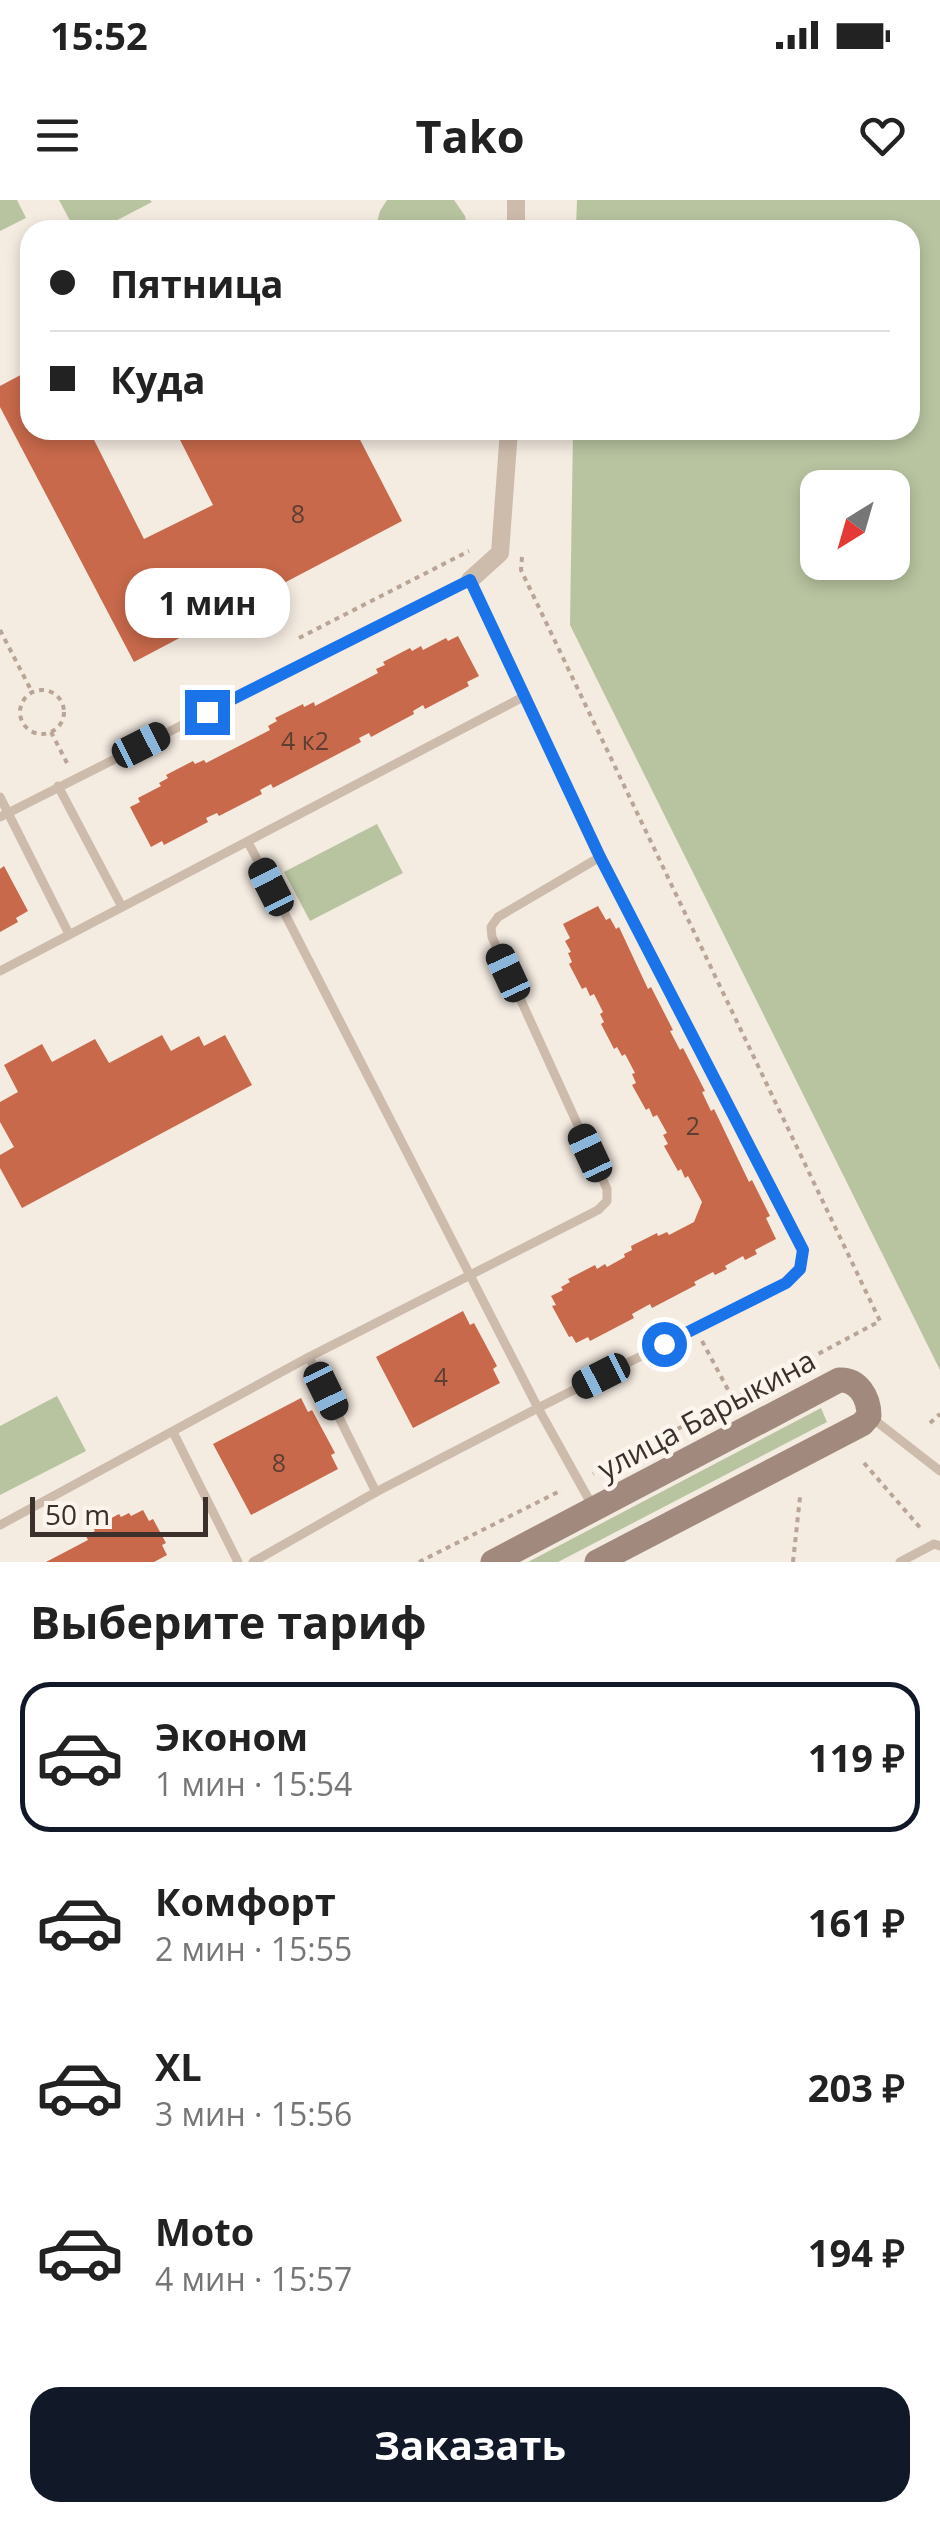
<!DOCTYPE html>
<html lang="ru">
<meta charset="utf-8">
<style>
:root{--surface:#fff;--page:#f6f6f6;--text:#222;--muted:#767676;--line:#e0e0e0;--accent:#111827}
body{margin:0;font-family:"Open Sans",sans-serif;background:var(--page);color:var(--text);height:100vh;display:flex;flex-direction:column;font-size:38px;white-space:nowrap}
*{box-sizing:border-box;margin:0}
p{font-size:32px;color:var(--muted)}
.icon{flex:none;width:55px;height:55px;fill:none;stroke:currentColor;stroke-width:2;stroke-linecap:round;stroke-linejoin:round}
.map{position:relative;height:1362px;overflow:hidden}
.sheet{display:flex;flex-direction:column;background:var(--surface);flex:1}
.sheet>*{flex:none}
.guide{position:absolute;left:20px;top:20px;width:900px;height:220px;border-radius:30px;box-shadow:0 5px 15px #0003;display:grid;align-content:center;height:220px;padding:0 30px;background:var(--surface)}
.needle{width:65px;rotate:217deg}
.fabs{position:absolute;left:800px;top:270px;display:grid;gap:20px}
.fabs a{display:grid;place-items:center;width:110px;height:110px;border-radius:20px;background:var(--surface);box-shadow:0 5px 15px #0003;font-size:50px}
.scale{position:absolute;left:30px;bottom:25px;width:178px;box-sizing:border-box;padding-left:10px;border:5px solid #3b302b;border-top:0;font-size:28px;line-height:35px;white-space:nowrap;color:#3b302b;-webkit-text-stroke:8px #fbf5ee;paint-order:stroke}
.end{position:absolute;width:45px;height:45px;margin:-22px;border:12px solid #1a73e8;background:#fff;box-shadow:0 0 0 5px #fff}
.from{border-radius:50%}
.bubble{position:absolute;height:70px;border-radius:30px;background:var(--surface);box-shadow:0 5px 15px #0003;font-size:32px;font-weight:700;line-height:70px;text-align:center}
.car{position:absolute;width:30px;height:60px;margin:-30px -15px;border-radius:12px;box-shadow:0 0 8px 2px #0007;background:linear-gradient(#222 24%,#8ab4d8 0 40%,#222 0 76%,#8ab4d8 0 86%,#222 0)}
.guide b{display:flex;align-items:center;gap:35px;height:95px;font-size:38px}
.guide b+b{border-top:2px solid var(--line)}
.guide i{width:25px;height:25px;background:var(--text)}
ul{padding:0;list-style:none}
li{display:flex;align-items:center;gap:30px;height:150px;margin:0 20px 15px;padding:0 10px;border:5px solid transparent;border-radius:30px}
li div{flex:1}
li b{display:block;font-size:38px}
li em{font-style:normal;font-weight:700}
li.active{border-color:var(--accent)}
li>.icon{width:90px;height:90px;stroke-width:1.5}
h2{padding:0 30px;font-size:45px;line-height:120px}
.button{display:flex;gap:20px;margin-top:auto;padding:20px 30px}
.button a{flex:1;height:115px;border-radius:30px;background:var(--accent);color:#fff;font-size:40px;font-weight:700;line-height:115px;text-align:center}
.status{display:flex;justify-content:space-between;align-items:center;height:70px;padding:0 50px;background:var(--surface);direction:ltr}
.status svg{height:28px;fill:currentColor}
header{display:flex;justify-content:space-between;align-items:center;height:130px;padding:0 30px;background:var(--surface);font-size:45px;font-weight:700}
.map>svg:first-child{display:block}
.green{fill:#b8c4a0;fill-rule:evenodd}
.building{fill:#c8694b}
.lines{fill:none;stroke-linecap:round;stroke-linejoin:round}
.path{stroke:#b9a596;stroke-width:4;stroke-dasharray:5 5;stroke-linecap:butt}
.lane{stroke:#cdbbac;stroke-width:9}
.street{stroke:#cdbbac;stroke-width:18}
.secondary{stroke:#a18a7d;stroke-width:25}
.route{stroke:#1a73e8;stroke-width:12}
.labels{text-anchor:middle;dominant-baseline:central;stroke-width:9;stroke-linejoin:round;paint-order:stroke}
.number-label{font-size:25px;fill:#5e3e33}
.street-label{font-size:30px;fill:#3b302b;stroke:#fbf5ee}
</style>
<div class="status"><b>15:52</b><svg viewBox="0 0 49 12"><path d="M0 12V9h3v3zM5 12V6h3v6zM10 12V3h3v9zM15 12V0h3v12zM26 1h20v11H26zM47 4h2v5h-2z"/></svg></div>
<header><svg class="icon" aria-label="menu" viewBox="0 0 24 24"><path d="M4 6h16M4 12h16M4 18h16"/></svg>Tako<svg class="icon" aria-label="heart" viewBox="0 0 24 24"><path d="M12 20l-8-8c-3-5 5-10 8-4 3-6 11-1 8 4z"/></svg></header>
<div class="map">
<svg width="940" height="1362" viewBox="0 0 940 1362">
<rect width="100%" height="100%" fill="#f4ebe1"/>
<!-- green -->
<g class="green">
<path d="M0 0H17L26 18 0 31Z"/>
<path d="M59 0H150L152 2 98 30H75Z"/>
<path d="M387 0H454L465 16 468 30H375L380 11Z"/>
<path d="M577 0H940V1170L570 425 573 230H910V30H576ZM818 288H892V362H818Z"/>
<path d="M377 624 403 673 310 721 284 672Z"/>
<path d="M57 1196 86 1251 0 1295V1226Z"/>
<path d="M821 1208 827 1222 558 1362H528Z"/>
</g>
<!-- building -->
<g class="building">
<path d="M30 170V230H89L144 339 213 305 175 230H355L402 321 134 462 0 207V186Z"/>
<path d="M458 436 479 476 467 482 469 486 425 509 423 505 413 511 414 514 371 537 369 533 359 538 361 542 273 588 271 584 260 590 262 594 219 616 217 613 206 618 208 622 164 645 162 641 151 647 130 607 140 602 138 598 161 586 159 583 168 578 166 575 193 561 195 564 204 560 206 563 270 530 268 526 277 521 275 518 303 504 304 507 314 502 315 506 378 473 376 469 385 465 383 462 410 448 412 451 421 446 423 450 446 438 448 441Z"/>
<path d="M4 666 28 711 16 718 18 722 0 732V669Z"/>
<path d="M598 706 606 720 610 718 616 729 619 727 648 789 651 787 673 830 670 831 680 850 683 848 705 891 702 892 711 911 714 909 749 982 752 980 770 1016 766 1018 776 1039 755 1050 757 1054 745 1060 743 1056 725 1066 727 1069 715 1075 713 1072 694 1082 696 1085 652 1108 650 1104 632 1114 634 1118 590 1141 588 1137 576 1143 572 1136 569 1137 552 1106 556 1105 551 1096 563 1090 561 1087 570 1082 568 1079 595 1065 597 1069 605 1064 607 1067 625 1057 624 1054 632 1050 631 1046 657 1033 658 1036 667 1032 669 1035 694 1022 702 1002 688 976 685 978 681 969 678 971 664 946 668 944 663 935 667 933 657 915 653 917 649 908 646 910 632 885 636 883 632 874 635 873 625 854 622 856 617 847 614 849 601 824 604 822 600 814 603 812 594 794 590 796 586 787 582 789 569 764 572 762 568 753 571 752 565 741 570 738 563 724Z"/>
<path d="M162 835 171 851 199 836 204 846 225 835 252 885 22 1008 0 968V955L14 947 0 922V902L18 892 4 865 42 844 52 862 95 839 109 863Z"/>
<path d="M463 1111 470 1125 474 1123 497 1166 493 1169 500 1183 413 1228 376 1157Z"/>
<path d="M301 1198 308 1212 312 1210 335 1253 331 1255 338 1269 251 1315 213 1244Z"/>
<path d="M143 1310 149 1321 153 1319 166 1343 162 1345 167 1355 154 1362H46L88 1340 86 1336 95 1331 93 1328 119 1314 121 1317 129 1313 131 1316Z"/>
</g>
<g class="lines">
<!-- path -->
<g class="path">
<path d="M522 357 521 370 880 1121 593 1274"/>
<path d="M0 430 32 492"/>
<path d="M299 438 469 351"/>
<circle cx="42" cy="512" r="22"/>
<path d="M51 532 67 563"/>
<path d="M702 1141 733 1199"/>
<path d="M930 1223 940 1214"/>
<path d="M864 1263 923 1331"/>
<path d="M419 1362 562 1290"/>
<path d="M793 1362 800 1297"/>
</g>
<!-- lane -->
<g class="lane">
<path d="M58 586 122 707"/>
<path d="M0 597 69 734"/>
<path d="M0 617 470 380 600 657 803 1050 800 1069 786 1083 538 1208 592 1305"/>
<path d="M248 642 538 1208 376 1292 309 1157"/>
<path d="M0 771 525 496"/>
<path d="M872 1218 940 1271"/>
<path d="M173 1232 238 1362"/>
<path d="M0 1325 309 1157 598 1010 607 1001V989L492 737 491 727 498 717 600 657"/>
<path d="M253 1362 376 1292"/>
<path d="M900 1362 934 1344 940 1346"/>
</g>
<!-- street -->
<g class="street">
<path d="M516 30V0"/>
<path d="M470 380 500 353 509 230"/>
</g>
<!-- secondary -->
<path class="secondary" d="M493 1362 839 1180C858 1179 869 1197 869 1216L862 1224 597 1362"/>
</g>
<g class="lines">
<!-- route -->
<path class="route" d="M207 512 470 380 600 657 803 1050 800 1069 786 1083 664 1144"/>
</g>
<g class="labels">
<!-- number labels -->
<g class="number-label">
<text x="298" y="313">8</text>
<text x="305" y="540">4 к2</text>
<text x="693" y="925">2</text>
<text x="441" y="1176">4</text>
<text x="279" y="1262">8</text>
</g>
<!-- street labels -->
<g class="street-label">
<text transform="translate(706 1214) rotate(-28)">улица Барыкина</text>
</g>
</g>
</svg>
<div class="fabs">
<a><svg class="needle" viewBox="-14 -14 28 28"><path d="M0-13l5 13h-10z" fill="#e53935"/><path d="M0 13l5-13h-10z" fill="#767676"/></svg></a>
</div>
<div class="scale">50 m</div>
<i class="end from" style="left:664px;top:1144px"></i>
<i class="end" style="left:207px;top:512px"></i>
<div class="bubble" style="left:125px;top:368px;width:165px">1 мин</div>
<i class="car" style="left:141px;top:545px;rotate:63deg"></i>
<i class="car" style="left:271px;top:687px;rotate:333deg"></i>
<i class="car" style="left:508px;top:773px;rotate:335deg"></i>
<i class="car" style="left:590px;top:953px;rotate:335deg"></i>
<i class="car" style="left:601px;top:1176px;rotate:243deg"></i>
<i class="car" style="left:326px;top:1191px;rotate:154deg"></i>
<div class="guide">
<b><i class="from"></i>Пятница</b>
<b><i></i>Куда</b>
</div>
</div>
<section class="sheet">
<h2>Выберите тариф</h2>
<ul>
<li class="active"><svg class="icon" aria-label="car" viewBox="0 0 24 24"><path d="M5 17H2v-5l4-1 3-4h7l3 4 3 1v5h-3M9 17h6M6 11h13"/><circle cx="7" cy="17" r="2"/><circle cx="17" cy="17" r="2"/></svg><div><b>Эконом</b><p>1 мин · 15:54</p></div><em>119 ₽</em></li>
<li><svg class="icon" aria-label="car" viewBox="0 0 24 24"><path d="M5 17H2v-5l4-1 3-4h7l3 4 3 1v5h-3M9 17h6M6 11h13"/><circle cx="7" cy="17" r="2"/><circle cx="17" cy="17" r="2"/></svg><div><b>Комфорт</b><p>2 мин · 15:55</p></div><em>161 ₽</em></li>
<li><svg class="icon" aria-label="car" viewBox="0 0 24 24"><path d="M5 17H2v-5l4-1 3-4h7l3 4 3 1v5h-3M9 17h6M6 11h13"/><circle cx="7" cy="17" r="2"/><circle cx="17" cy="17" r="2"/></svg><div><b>XL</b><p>3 мин · 15:56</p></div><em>203 ₽</em></li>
<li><svg class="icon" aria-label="car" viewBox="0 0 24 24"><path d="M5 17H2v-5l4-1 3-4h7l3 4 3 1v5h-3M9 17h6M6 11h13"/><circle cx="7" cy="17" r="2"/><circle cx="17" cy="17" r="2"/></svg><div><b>Moto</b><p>4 мин · 15:57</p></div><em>194 ₽</em></li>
</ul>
<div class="button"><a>Заказать</a></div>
</section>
